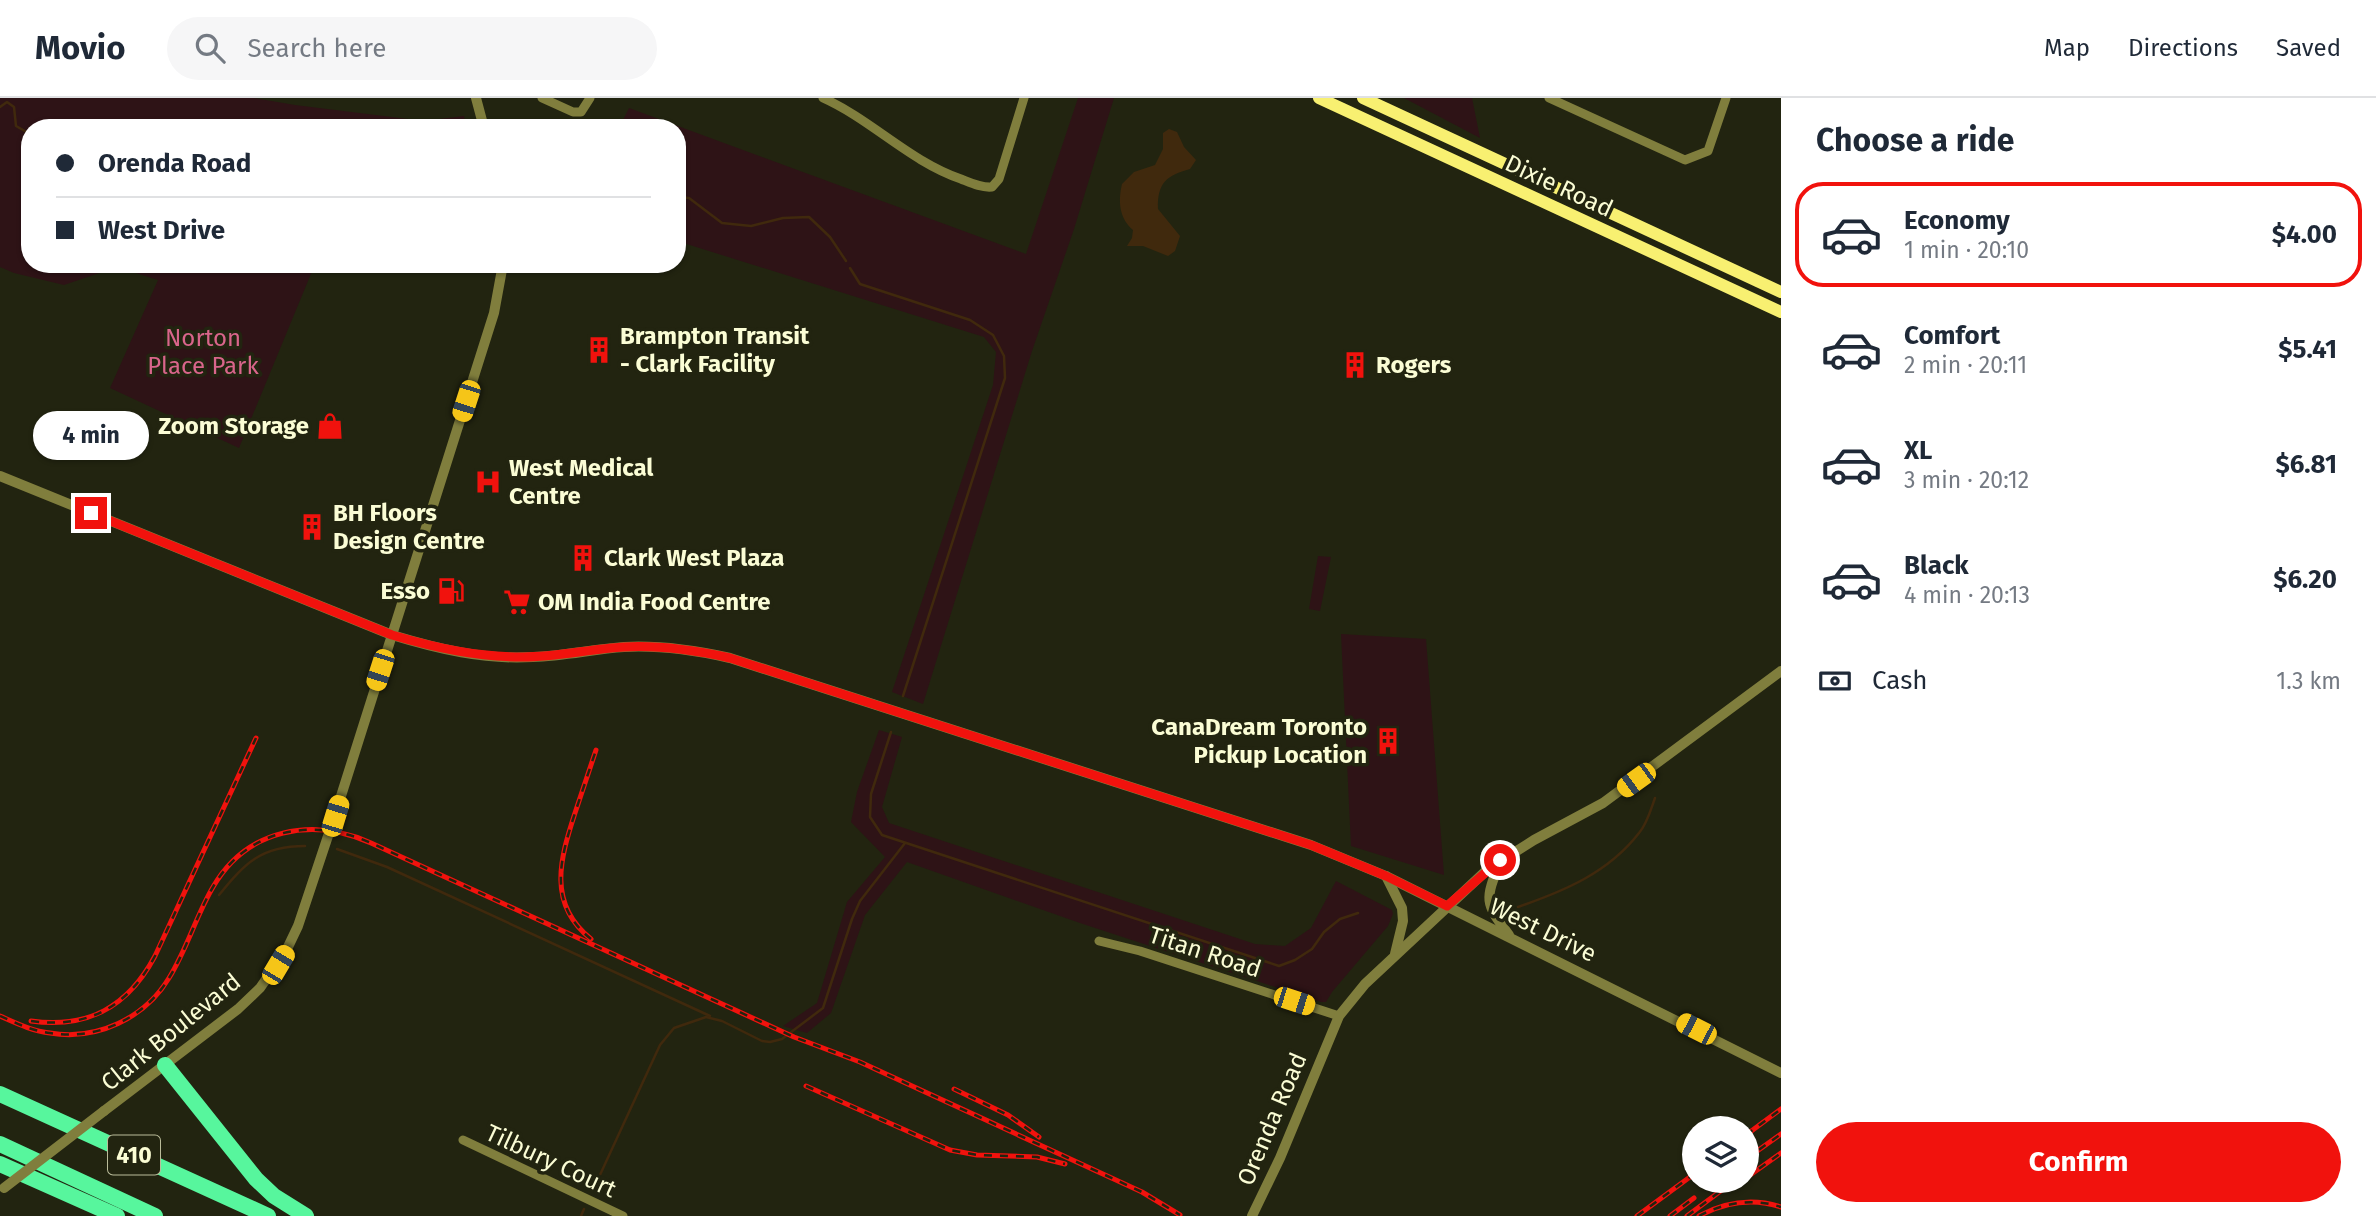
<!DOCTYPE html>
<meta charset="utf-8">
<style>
:root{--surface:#fff;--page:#f6f6f7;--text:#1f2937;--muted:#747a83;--line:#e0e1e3;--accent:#f1120d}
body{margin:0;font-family:"Fira Sans",sans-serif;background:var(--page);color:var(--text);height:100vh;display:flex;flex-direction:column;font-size:26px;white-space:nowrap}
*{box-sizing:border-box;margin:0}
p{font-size:23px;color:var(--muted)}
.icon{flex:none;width:38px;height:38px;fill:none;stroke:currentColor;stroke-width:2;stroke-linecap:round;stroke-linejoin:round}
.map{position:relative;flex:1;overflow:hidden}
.details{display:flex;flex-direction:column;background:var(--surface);width:595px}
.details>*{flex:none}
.guide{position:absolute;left:21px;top:21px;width:665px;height:154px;border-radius:28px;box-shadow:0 2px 5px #0004;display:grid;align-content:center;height:154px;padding:0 35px;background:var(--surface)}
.tools{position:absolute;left:1682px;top:1018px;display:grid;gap:14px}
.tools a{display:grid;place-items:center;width:77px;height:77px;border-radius:50%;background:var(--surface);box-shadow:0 2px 5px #0004;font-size:35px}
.end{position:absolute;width:32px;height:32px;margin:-16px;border:9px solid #f1120d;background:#fff;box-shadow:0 0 0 4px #fff}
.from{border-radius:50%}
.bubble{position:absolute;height:49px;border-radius:24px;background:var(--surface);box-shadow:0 2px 5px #0004;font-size:23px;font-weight:700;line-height:49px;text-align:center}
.car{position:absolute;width:21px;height:42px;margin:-21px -10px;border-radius:9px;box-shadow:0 0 5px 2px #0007;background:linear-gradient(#f5c518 24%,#345 0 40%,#f5c518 0 76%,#345 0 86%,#f5c518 0)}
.guide b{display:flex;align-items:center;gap:24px;height:66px;font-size:26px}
.guide b+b{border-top:2px solid var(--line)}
.guide i{width:18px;height:18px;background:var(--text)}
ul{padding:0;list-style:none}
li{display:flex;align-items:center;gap:21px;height:105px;margin:0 14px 10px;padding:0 21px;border:4px solid transparent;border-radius:28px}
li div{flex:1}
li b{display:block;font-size:26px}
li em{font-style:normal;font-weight:700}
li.active{border-color:var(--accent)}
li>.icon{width:63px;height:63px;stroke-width:1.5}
h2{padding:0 35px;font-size:32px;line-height:84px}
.pay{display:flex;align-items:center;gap:18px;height:77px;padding:0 35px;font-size:26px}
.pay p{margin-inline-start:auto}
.button{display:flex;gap:14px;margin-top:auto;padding:14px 35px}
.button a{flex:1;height:80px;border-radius:42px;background:var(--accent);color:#fff;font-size:28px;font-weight:700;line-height:80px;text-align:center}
header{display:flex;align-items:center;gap:42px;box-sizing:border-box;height:98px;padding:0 35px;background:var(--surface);border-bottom:2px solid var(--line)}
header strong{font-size:33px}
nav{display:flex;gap:38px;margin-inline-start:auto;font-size:24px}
.search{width:490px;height:63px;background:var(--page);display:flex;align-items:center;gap:18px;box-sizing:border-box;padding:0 24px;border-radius:38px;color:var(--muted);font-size:26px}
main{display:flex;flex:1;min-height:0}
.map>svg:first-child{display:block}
.green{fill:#2e1316}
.water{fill:#40290d}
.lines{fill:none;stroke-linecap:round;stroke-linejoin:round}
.stream{stroke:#40290d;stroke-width:2.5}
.minor{stroke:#807e3d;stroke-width:9}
.tertiary{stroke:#807e3d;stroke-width:10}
.secondary{stroke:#f8f071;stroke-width:12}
.motorway{stroke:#57f69d;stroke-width:16}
.rail-casing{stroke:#f1120d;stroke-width:5}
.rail{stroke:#222410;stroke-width:2.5;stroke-dasharray:8;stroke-linecap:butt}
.tertiary-bridge{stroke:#807e3d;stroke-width:10}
.route{stroke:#f1120d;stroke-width:9}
.labels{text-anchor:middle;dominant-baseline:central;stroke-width:7;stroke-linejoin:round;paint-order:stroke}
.shield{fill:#222410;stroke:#babc9a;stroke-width:2}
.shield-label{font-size:23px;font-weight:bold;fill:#fbfdd5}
.street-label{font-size:24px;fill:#fbfdd5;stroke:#222410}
.poi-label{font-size:24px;font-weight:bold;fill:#fbfdd5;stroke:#222410;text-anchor:start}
.park-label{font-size:24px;fill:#d9658b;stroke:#222410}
</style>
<header>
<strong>Movio</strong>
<div class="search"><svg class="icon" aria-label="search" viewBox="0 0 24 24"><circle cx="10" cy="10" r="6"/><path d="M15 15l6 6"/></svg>Search here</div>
<nav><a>Map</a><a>Directions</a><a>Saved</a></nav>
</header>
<main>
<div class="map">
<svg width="1781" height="1118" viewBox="0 0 1781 1118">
<rect width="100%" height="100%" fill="#222410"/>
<!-- green -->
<g class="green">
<path d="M0 0H254L295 7 424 23 464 18 466 30H30V166H315L239 350 110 290 158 182 117 169 64 187 14 175 0 169Z"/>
<path d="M1078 0H1114L1074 131 1032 253 923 606 892 594 993 287 996 254 984 239 677 143V30H619L629 10 1026 156Z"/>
<path d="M1404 0H1472L1480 40Z"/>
<path d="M1318 458 1331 459 1320 513 1309 511Z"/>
<path d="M1341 536 1426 541 1444 777 1351 748Z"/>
<path d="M879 632 902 639 882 709 889 725 1255 846 1285 848 1311 830 1336 783 1392 812 1393 816 1388 828 1332 894 1326 904H1321L1080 825 907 764 865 817 831 915 807 935 783 928 817 905 847 804 885 759 851 724 857 694Z"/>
</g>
<!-- water -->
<path class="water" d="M1169 31 1177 34 1184 49 1196 62 1190 71C1167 77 1157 85 1158 111L1180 138 1175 153 1168 158 1143 148H1127L1132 140 1133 132C1119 120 1118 103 1122 86L1134 74 1155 67 1163 51V35Z"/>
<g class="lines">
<!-- stream -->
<g class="stream">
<path d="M0 9 7 4 14 9 16 28 30 36"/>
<path d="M677 99 689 100 722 125 751 128 783 120 809 119 830 139 846 163"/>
<path d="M850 170 860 186 970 222 993 237 1004 258 1005 280 903 598"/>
<path d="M891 634 871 696 870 719 882 737 1279 868 1295 862 1312 851 1324 834 1340 821 1358 815"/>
<path d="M337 751 387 769 710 918"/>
<path d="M219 797C245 765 261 748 305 748"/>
<path d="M1518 809C1564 793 1608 775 1639 735 1647 726 1651 711 1655 700"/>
<path d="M593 1092 660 947 674 930 706 919 722 923 762 943 770 944 782 941 823 910 852 821 860 803 905 745"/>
<path d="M581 1118 584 1111"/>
</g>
<!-- minor -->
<g class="minor">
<path d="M542 0 573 14H581L590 0"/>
<path d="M823 0C872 22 909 63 961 81 971 85 981 90 992 89L999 81 1024 0"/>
<path d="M1549 0 1685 62 1708 53 1726 0"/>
<path d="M1099 843 1140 853 1339 918"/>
<path d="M463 1042 623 1118"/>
</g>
<!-- tertiary -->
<g class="tertiary">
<path d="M476 0 484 30"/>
<path d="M0 378 392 537C438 551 484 562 533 559 564 558 594 551 624 549 660 547 694 552 730 560L1311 747 1386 778 1781 975"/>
<path d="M1500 764C1485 802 1484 804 1509 837"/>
<path d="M1386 778 1402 810 1403 823 1395 856"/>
<path d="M104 1013 238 911 260 890 287 851 298 828 335 717 494 215 503 166"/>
<path d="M1252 1118 1280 1060 1339 918 1365 886 1488 771 1534 742 1603 705 1781 573"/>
</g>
<!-- secondary -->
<g class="secondary">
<path d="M1319 0 1781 214"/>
<path d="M1363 0 1781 194"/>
</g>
<!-- motorway -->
<g class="motorway">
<path d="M165 967 256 1081 274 1098 306 1118"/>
<path d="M0 996 268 1118"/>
<path d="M0 1046 155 1118"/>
<path d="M0 1066 117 1118"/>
</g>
<defs>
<g id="rail">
<path d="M591 841C547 806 560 761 575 715 582 694 589 673 596 652"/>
<path d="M0 918C16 925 32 933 50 935 97 943 145 920 169 880 187 851 196 818 213 789 247 730 313 719 371 745L794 939 860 964 1142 1094 1180 1117"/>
<path d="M31 923C88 931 128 909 155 858L256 640"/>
<path d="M806 988 950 1052 977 1057 1037 1059 1065 1066"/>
<path d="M954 991 1008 1017 1039 1039"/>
<path d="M1746 1037 1781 1011"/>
<path d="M1746 1061 1781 1036"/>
<path d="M1746 1080 1781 1055"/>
<path d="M1637 1118 1694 1076"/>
<path d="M1670 1118 1694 1100"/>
<path d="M1687 1118 1734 1083"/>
<path d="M1699 1118C1725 1104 1753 1100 1781 1109"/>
</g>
</defs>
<!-- rail casing -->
<use href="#rail" class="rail-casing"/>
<!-- rail -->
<use href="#rail" class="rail"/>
<!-- tertiary-bridge -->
<path class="tertiary-bridge" d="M4 1090 104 1013"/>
</g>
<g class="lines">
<!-- route -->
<path class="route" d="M91 415 392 537C436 550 477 559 523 559 557 559 590 551 624 549 660 547 694 552 730 560L1311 747 1386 778 1447 808 1500 762"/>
</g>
<!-- icons -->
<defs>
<symbol id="building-bare" viewBox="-9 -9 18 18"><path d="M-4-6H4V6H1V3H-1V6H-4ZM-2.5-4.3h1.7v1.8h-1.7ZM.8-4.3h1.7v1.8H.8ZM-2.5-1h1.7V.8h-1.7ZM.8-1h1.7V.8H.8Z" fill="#f1120d" stroke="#222410" stroke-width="2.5" paint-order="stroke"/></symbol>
<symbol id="shop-bare" viewBox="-9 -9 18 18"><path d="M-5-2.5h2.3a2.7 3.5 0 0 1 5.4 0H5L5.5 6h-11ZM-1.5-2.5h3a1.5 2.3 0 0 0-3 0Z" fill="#f1120d" stroke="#222410" stroke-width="2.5" paint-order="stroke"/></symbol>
<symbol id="hospital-bare" viewBox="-9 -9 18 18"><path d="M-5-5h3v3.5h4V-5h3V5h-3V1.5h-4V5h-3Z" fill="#f1120d" stroke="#222410" stroke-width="2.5" paint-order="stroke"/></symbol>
<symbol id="fuel-bare" viewBox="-9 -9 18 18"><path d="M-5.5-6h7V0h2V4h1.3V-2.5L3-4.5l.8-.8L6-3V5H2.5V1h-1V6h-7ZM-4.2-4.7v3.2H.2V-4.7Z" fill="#f1120d" stroke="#222410" stroke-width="2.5" paint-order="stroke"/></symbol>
<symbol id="supermarket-bare" viewBox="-9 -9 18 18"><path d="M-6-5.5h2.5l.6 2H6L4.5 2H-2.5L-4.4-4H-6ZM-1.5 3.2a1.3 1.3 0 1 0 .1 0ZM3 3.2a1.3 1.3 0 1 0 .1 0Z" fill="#f1120d" stroke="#222410" stroke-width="2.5" paint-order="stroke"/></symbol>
</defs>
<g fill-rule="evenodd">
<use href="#building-bare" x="580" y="233" width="38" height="38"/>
<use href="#building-bare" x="1336" y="248" width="38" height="38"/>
<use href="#shop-bare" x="311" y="309" width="38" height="38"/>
<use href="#hospital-bare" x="469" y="365" width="38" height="38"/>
<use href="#building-bare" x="293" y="410" width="38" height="38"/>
<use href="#building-bare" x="564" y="441" width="38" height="38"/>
<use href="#fuel-bare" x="432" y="474" width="38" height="38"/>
<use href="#supermarket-bare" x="498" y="485" width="38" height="38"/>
<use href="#building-bare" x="1369" y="624" width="38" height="38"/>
</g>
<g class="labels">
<!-- shield labels -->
<rect class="shield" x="108" y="1037.5" width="52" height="39" rx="5"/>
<g class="shield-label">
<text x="134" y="1057">410</text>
</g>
<!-- street labels -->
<g class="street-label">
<text transform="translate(1559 88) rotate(25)">Dixie Road</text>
<text transform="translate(1543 832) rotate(26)">West Drive</text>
<text transform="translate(1205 854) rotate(18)">Titan Road</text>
<text transform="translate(171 934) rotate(-39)">Clark Boulevard</text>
<text transform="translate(1272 1021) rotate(-67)">Orenda Road</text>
<text transform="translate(551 1063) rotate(25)">Tilbury Court</text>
</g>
<!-- poi labels -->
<g class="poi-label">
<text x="620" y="238">Brampton Transit<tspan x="620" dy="28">- Clark Facility</tspan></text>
<text x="1376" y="267">Rogers</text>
<text x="309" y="328" text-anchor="end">Zoom Storage</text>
<text x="509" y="370">West Medical<tspan x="509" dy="28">Centre</tspan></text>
<text x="333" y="415">BH Floors<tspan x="333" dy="28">Design Centre</tspan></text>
<text x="604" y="460">Clark West Plaza</text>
<text x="430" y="493" text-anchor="end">Esso</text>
<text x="538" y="504">OM India Food Centre</text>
<text x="1367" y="629" text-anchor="end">CanaDream Toronto<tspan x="1367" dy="28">Pickup Location</tspan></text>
</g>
<!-- park labels -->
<g class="park-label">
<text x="203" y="240">Norton<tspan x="203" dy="28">Place Park</tspan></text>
</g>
</g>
</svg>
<div class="tools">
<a><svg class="icon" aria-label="layers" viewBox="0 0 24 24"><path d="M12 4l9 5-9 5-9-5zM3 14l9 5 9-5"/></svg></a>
</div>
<i class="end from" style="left:1500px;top:762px"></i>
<i class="end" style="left:91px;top:415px"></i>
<div class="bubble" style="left:33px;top:313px;width:116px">4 min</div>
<i class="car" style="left:466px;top:303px;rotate:198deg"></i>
<i class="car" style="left:380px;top:572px;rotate:198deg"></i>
<i class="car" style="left:1636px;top:682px;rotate:234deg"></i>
<i class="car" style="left:335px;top:718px;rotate:17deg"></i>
<i class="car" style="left:278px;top:867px;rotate:31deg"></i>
<i class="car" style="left:1294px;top:903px;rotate:108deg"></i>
<i class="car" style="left:1696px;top:931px;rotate:297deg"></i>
<div class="guide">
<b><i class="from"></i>Orenda Road</b>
<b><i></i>West Drive</b>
</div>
</div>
<section class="details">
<h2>Choose a ride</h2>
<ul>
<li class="active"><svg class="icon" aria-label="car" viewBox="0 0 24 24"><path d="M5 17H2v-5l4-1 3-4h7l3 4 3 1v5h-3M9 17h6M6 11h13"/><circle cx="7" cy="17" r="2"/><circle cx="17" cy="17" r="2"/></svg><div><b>Economy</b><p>1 min · 20:10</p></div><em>$4.00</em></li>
<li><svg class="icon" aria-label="car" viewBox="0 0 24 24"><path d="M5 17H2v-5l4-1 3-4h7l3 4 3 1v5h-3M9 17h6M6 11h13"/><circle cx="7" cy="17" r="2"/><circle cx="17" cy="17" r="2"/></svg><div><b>Comfort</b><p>2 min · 20:11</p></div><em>$5.41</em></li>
<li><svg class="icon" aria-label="car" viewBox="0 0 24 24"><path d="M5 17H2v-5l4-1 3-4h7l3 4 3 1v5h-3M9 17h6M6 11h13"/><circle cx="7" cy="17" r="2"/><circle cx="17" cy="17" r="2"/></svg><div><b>XL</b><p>3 min · 20:12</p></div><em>$6.81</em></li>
<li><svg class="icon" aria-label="car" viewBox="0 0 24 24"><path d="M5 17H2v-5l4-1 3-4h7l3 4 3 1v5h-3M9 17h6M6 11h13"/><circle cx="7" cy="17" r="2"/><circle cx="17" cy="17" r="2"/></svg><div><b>Black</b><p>4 min · 20:13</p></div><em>$6.20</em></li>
</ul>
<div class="pay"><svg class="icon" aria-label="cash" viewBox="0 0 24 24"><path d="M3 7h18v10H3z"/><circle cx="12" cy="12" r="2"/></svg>Cash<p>1.3 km</p></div>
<div class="button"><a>Confirm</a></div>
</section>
</main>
